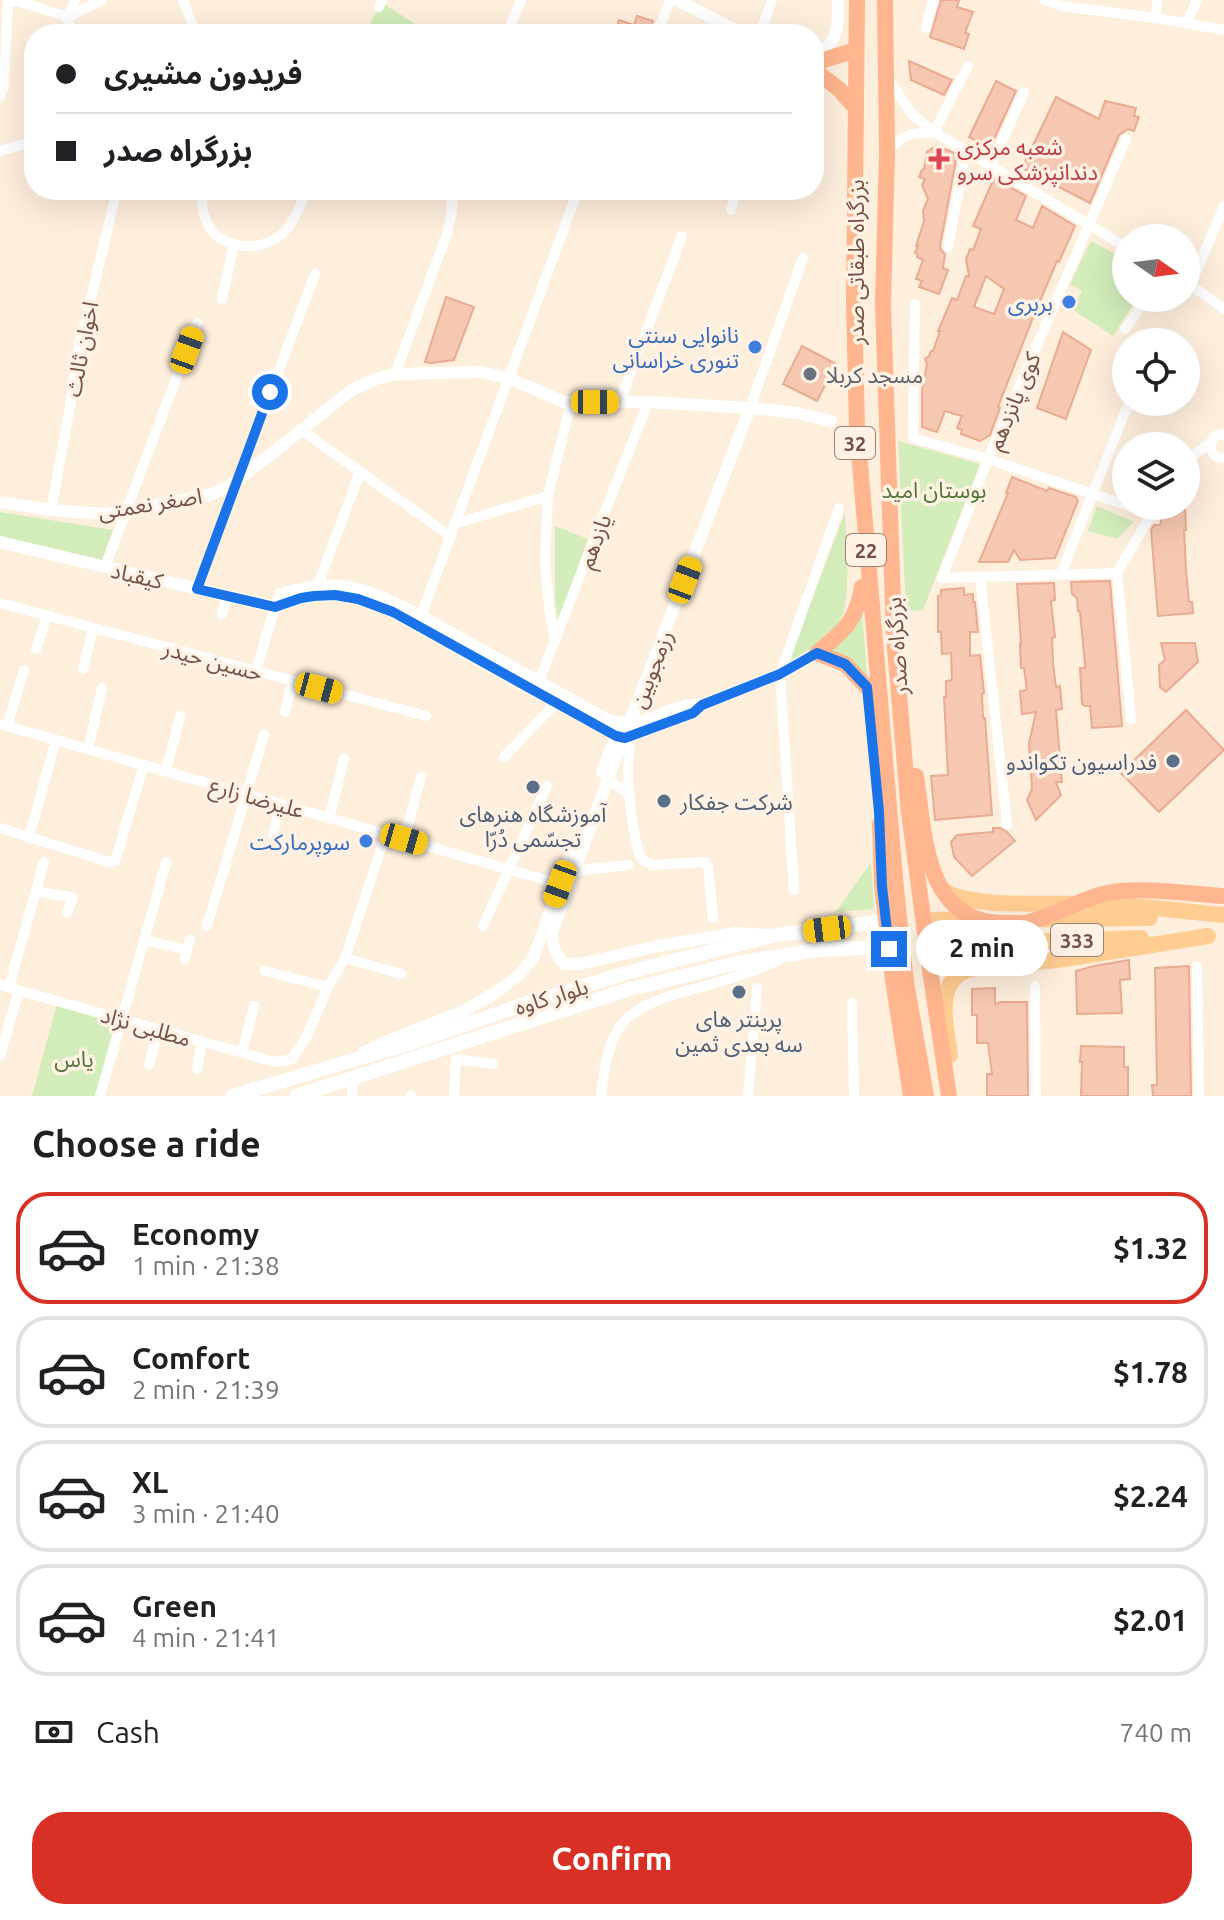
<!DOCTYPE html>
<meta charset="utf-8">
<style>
:root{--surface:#fff;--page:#f2f2f2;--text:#202124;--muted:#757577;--line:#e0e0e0;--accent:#d93025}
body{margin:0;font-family:Ubuntu,"Noto Sans Arabic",sans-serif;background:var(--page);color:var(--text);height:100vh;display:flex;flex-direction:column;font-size:30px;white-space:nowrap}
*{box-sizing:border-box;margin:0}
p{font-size:26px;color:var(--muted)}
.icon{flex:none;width:44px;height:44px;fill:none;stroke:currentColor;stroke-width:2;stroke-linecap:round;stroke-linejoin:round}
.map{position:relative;height:1096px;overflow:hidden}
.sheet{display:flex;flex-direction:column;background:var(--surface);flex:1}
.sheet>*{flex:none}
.guide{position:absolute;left:24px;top:24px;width:800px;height:176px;border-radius:32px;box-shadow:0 8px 32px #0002;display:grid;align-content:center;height:176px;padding:0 32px;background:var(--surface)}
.needle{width:52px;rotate:104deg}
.tools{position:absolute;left:1112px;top:224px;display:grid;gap:16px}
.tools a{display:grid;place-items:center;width:88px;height:88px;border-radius:50%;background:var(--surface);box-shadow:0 8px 32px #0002;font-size:40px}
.end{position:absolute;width:36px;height:36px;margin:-18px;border:10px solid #1a73e8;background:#fff;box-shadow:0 0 0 4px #fff}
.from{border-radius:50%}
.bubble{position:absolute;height:56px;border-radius:28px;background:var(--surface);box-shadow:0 8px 32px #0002;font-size:26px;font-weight:700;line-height:56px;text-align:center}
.car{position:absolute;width:24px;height:48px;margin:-24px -12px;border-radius:10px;box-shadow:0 0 6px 2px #0007;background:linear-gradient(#f5c518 24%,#345 0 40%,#f5c518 0 76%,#345 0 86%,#f5c518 0)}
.guide b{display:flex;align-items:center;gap:28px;height:76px;font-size:30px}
.guide b+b{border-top:2px solid var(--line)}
.guide i{width:20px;height:20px;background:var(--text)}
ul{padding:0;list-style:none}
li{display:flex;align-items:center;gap:24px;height:112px;margin:0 16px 12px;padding:0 16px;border:4px solid var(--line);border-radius:32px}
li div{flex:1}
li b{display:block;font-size:30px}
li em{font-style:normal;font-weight:700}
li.active{border-color:var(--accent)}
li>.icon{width:72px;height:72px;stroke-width:1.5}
h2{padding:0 32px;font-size:36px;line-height:96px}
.pay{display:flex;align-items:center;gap:20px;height:88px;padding:0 32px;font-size:30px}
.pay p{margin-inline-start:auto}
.action{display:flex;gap:16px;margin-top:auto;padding:16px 32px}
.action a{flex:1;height:92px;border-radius:32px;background:var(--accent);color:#fff;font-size:32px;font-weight:700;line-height:92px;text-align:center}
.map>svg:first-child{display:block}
.green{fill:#d2ecba}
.building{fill:#f6c7b1;stroke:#eaab90;stroke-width:2;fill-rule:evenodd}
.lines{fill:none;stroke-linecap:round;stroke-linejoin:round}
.minor{stroke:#fff;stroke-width:10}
.tertiary{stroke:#fff;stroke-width:12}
.secondary{stroke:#fff;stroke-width:14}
.primary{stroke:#ffcd92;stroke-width:16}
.trunk{stroke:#ffb68f;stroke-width:16}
.route{stroke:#1a73e8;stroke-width:10}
.health-dot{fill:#e0444e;stroke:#fff2e4;stroke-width:3}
.shop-dot{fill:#3f7fe0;stroke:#fff2e4;stroke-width:3}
.worship-dot{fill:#6b7280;stroke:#fff2e4;stroke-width:3}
.service-dot{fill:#5c6f8a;stroke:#fff2e4;stroke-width:3}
.labels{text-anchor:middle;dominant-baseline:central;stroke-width:7;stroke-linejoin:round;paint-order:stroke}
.shield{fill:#fff2e4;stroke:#9e8173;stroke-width:2}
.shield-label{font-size:20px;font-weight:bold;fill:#755143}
.health-label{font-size:22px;fill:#be3a42;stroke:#fff2e4;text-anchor:start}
.street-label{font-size:22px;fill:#755143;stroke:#fff2e4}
.shop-label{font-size:22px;fill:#366cbe;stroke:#fff2e4;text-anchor:end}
.worship-label{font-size:22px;fill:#5b616d;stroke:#fff2e4;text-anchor:start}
.park-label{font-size:22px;fill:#507638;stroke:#fff2e4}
.service-label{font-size:22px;fill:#4e5e75;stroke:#fff2e4}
</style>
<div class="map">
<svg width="1224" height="1096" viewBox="0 0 1224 1096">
<rect width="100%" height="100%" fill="#feeedc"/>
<!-- green -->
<g class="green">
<path d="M381 2 431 34H385L370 24Z"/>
<path d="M1091 241 1126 260V298H1137L1113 336 1072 309 1082 291 1070 284Z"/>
<path d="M898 441 980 464 923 610 906 611Z"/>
<path d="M1097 506 1134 522 1117 539 1088 531Z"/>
<path d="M0 512 113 530 102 560 0 536Z"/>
<path d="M845 512C846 538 853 606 838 624 826 640 805 651 788 663Z"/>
<path d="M555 526 588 539 558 622 555 599Z"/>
<path d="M862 609 867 676 825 652 858 623Z"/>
<path d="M871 862 874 909 836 912Z"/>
<path d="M57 1004 117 1020 96 1096H32Z"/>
</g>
<!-- building -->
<g class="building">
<path d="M941 0H959L957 7 973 12 965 33 969 34 964 49 930 37Z"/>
<path d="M637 16 653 21 649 34H625L615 31 619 20 634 25Z"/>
<path d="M909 61 952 80 944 95 911 80Z"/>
<path d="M996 81 1016 91 990 148 969 137Z"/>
<path d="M1056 97 1099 119 1105 101 1136 108 1134 116 1139 117 1134 131 1128 129 1119 135 1090 203 1022 168Z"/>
<path d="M935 146 950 151 957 155 940 246 941 250 945 254 943 268 948 270 939 294 919 287 922 281 916 279 923 260 917 257 918 254 915 253 918 246H916L924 221 923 211 928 199 922 185 925 179 919 177 922 170 924 169 927 152Z"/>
<path d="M994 178 1026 196 1016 220 1033 228 1042 206 1075 226 1059 262 1057 261 1032 320 998 407 1000 408 990 435 980 441 961 434 962 430 957 428 962 416 945 411 937 432 922 427V390L927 364 925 359 929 356 931 351H933L940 331H938L952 298 957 300 966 276 969 277 966 259 970 249 973 250 981 229 973 226ZM986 276 1004 289 994 314 974 307Z"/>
<path d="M446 297 474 307 454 360 431 363 425 362Z"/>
<path d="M1063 332 1091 350 1066 419 1037 408Z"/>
<path d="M802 346 836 364 817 401 783 384Z"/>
<path d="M1012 477 1047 491 1049 488 1076 497 1078 501 1055 558 1020 560 1014 550 1008 562H979L1008 493H1006Z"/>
<path d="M1185 507 1186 530H1184L1186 571 1189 602H1192L1193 613 1158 616 1151 530 1154 525H1160L1163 513Z"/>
<path d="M1110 581 1122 726 1092 728 1090 706H1085L1082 704 1080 668H1085V665L1080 612 1078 611 1077 598 1072 594 1071 582Z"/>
<path d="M1054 583 1055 600 1051 601 1055 637 1052 638 1053 663 1056 687 1060 686 1062 709 1056 710 1062 782H1056L1061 795 1036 820 1027 800 1032 789 1029 743 1036 712 1022 714 1020 691 1027 690 1024 668H1021L1020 644H1021L1017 584Z"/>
<path d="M964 588V595L973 594V602H975L978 632H970V656L980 655 984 693 982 694 983 718H985L992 815 935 820 931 776 948 775 944 697H946V681L952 680 951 653 942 654 941 632H938V596H941V590Z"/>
<path d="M1161 643H1195L1198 662 1166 692 1160 687 1159 665 1165 660Z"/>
<path d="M1186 710 1224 750 1159 812 1121 773Z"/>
<path d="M993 828H1000L1007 832 1015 841 972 876 954 857 951 842 957 835 993 832Z"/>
<path d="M1129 960 1130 979 1120 980 1122 1013 1077 1014 1076 971 1094 966Z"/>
<path d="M1189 966 1191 1096H1153L1152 1085H1157L1155 968Z"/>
<path d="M995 988V1004L1001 1002H1027L1028 1096H987V1074H992L988 1043H977V1015H972V989Z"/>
<path d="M1081 1046 1124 1047V1067H1128V1096H1081L1082 1062H1080Z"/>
</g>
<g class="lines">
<!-- minor -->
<g class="minor">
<path d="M14 0 68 17"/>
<path d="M183 0 196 34"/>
<path d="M1044 0 1062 6 1156 18 1224 30"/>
<path d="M379 7 382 0"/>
<path d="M68 17 102 0"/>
<path d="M1156 18 1157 0"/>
<path d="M1187 23 1197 0"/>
<path d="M926 28 933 0"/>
<path d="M69 34 68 17 75 0"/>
<path d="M198 34C212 26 224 28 239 34"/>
<path d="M507 34 521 0"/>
<path d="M657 34 670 0"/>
<path d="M760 34 772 0"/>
<path d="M889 80 911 113 934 132 1126 247"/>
<path d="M0 96 4 86 8 0"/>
<path d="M934 132 968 66"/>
<path d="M0 151 21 145 34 144"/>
<path d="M887 151C905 134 910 133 934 132"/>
<path d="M991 166 1024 92"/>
<path d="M201 190C202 202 202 216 209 227 225 250 261 252 282 234 294 223 301 205 306 190"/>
<path d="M731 210 736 190"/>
<path d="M948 247 966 151"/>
<path d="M1188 283 1224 309"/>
<path d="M1191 284 1224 206"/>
<path d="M222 299 234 244"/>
<path d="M915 304 913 438 988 459 1126 505"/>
<path d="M1125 329 1146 298"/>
<path d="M395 374 447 234 452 211V190"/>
<path d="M620 401 682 236"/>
<path d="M750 408 803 258"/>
<path d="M300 429 450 536"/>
<path d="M1224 434 1215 436C1207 446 1211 458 1224 458"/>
<path d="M1186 461 1211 442"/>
<path d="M1128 506 1151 514"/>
<path d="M51 510 72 395 77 356 117 190"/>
<path d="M454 524 548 496"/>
<path d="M105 567 197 323"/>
<path d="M1117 573 942 578 988 459 1126 139"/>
<path d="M1117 573 1131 719"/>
<path d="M1117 573 1156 506"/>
<path d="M1061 574 1129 402"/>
<path d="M980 577 1007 824"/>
<path d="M317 587 360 472"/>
<path d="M197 589 315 274"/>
<path d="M0 603 426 716"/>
<path d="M222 614 227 596"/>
<path d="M421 616 577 193"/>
<path d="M555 640 549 607 545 561 548 496 571 402"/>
<path d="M36 649 47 616"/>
<path d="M83 669 93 628"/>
<path d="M256 671 275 607"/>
<path d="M539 681 648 402"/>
<path d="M285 712 293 681"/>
<path d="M0 724 560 884"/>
<path d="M7 726 24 670"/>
<path d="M630 746C625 778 631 822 639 853L643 860 652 865 705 862 708 867 713 918"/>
<path d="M88 749 102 688"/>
<path d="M504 757 556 703"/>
<path d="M166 771 180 716"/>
<path d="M608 779 630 795"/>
<path d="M329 818 344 759"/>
<path d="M0 828 109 862 115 861 144 765"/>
<path d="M273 835 280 804"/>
<path d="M29 838 56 740"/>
<path d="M404 839 421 777"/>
<path d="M574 871 628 865"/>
<path d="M794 890 780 674 839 508"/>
<path d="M36 891 73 898 67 913"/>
<path d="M207 926 264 735"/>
<path d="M483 926 547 786"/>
<path d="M144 940 187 950"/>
<path d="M345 958 401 974"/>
<path d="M185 959 190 939"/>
<path d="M1197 966 1199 1096"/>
<path d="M265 971 328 987"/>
<path d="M0 985 275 1062 292 1059 306 1038 328 987 345 958 386 834"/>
<path d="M1035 986 1036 1096"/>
<path d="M9 987 44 862"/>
<path d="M852 1003 854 1096"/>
<path d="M242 1053 254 1006"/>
<path d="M0 1056 19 990"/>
<path d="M149 1065 158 1030"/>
<path d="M197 1069 202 1042"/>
<path d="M100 1096 166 863"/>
<path d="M352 1096 353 1084"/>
<path d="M411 1096V1095"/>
<path d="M454 1096 456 1059 494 1064"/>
<path d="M601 1096C604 1072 606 1044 622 1024 642 999 689 991 719 982 739 976 759 969 778 961"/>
<path d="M748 1096 757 988"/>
</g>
<!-- tertiary -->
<g class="tertiary">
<path d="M677 0 743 34"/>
<path d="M814 59C839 38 838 32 838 0"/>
<path d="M750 408 608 779 552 932C552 945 555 953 564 964H580L658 946 736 933 769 935"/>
<path d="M0 502 51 510 103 514 126 511 213 494 237 481 353 389 376 379 395 374 481 372 508 378 564 402H648L750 408 797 413 831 421"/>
<path d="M0 542 275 607"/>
<path d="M275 607 281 594C340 576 369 589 421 616L608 720C649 732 665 702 702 705"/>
<path d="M275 607 301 598 314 596 335 595 358 599 393 612 535 692 622 737"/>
<path d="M625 738 693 713 702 705 780 674 817 653"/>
<path d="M602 772 621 723"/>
<path d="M363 1053 395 1038 464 1011 495 993 518 976 533 958 576 842"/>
</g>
<!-- secondary -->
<g class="secondary">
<path d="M232 1096 418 1041 519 1006 626 973 776 935 878 922"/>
<path d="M296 1096 630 989 737 963 817 950 880 947"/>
</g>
<!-- primary -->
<g class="primary">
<path d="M941 889C970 910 1056 902 1094 904 1137 905 1181 911 1224 915"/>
<path d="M1042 919 1150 918"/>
<path d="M928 920 978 919"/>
<path d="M930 945 1141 938"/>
<path d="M950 1055C947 1031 936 992 958 975 961 972 966 971 970 969L1065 959 1208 936"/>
</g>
<!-- trunk -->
<g class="trunk">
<path d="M857 0 854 303 857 429 896 889 906 982 926 1096"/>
<path d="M885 0 887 151 883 304 894 636 909 813 931 977 949 1096"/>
<path d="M814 63 853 51"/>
<path d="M814 70 839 89 852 104"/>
<path d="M862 587C856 623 843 631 817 653L845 664 867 687"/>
<path d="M916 776C925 833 924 922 1002 923 1012 923 1023 924 1032 921 1060 914 1085 896 1113 892 1145 887 1191 894 1224 896"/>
<path d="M880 824 882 886 893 980 911 1096"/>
</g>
</g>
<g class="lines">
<!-- route -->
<path class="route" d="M270 392 197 589 275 607 301 598 314 596 335 595 358 599 393 612 616 736 625 738 693 713 702 705 780 674 817 653 845 664 867 687 879 812 882 886 889 949"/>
</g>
<!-- markers -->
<path class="health-dot" d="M935 147h8v8h8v8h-8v8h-8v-8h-8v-8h8z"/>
<g class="shop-dot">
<circle cx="1069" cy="302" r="8"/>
<circle cx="755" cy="347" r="8"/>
<circle cx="366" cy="841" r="8"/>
</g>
<circle class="worship-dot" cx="810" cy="374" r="8"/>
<g class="service-dot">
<circle cx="1173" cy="761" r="8"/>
<circle cx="533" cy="787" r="8"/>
<circle cx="664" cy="801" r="8"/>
<circle cx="739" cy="992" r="8"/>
</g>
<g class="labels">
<!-- shield labels -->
<g class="shield">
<rect x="835" y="427" width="40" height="32" rx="6"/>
<rect x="846" y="534" width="40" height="32" rx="6"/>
<rect x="1051" y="924" width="52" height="32" rx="6"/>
</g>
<g class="shield-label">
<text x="855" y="443">32</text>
<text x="866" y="550">22</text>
<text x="1077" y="940">333</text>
</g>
<!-- health labels -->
<g class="health-label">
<text x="957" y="146">شعبه مرکزی<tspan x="957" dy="25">دندانپزشکی سرو</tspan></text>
</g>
<!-- street labels -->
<g class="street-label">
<text transform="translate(855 262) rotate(-90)">بزرگراه طبقاتی صدر</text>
<text transform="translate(81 349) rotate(-79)">اخوان ثالث</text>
<text transform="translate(1013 401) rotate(-67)">کوی پانزدهم</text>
<text transform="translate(150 503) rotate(-9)">اصغر نعمتی</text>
<text transform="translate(594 541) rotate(-69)">یازدهم</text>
<text transform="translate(137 575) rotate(13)">کیقباد</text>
<text transform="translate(896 646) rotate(-94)">بزرگراه صدر</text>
<text transform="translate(213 660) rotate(15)">حسین حیدر</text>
<text transform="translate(651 669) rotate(-69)">رزمجوبین</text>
<text transform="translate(257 797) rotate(16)">علیرضا زارع</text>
<text transform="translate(551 996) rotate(-17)">بلوار کاوه</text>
<text transform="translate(146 1026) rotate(16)">مطلبی نژاد</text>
</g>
<!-- shop labels -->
<g class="shop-label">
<text x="1053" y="302">بربری</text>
<text x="739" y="334">نانوایی سنتی<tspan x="739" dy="25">تنوری خراسانی</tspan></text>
<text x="350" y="841">سوپرمارکت</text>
</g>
<!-- worship labels -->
<g class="worship-label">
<text x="826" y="374">مسجد کربلا</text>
</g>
<!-- park labels -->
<g class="park-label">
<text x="934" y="489">بوستان امید</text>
<text x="74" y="1058">یاس</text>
</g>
<!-- service labels -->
<g class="service-label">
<text x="1157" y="761" text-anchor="end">فدراسیون تکواندو</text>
<text x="680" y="801" text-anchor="start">شرکت جفکار</text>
<text x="533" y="813">آموزشگاه هنرهای<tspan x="533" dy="25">تجسّمی دُرّا</tspan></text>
<text x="739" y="1018">پرینتر های<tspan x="739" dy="25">سه بعدی ثمین</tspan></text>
</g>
</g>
</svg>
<div class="tools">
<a><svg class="needle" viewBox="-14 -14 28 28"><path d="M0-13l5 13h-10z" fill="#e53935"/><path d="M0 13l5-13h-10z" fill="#757577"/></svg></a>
<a><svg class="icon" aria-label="locate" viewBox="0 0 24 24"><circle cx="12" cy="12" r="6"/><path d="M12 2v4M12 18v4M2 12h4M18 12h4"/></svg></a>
<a><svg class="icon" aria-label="layers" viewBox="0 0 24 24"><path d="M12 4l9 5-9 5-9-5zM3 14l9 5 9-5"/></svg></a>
</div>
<i class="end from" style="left:270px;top:392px"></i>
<i class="end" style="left:889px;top:949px"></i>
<div class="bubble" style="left:916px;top:920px;width:132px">2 min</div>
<i class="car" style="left:187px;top:350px;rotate:20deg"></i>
<i class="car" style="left:595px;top:402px;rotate:90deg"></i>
<i class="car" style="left:685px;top:580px;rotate:21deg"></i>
<i class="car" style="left:319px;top:688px;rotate:105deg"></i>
<i class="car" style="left:404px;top:839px;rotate:106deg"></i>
<i class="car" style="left:560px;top:884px;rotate:200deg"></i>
<i class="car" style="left:827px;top:929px;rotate:263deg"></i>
<div class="guide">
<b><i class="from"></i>فریدون مشیری</b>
<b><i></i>بزرگراه صدر</b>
</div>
</div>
<section class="sheet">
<h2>Choose a ride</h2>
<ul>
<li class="active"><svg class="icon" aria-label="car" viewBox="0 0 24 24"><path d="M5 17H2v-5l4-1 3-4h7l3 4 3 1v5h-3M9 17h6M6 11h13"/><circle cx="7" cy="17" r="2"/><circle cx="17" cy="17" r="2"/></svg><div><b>Economy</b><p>1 min · 21:38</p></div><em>$1.32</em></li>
<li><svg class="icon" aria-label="car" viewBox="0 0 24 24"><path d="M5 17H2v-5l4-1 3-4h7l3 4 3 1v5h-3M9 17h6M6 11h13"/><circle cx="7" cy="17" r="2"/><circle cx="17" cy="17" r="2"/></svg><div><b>Comfort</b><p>2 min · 21:39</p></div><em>$1.78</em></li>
<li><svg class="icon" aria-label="car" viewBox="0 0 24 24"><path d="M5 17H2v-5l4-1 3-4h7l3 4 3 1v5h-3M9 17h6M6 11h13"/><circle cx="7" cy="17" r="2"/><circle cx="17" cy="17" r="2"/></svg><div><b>XL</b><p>3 min · 21:40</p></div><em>$2.24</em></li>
<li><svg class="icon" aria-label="car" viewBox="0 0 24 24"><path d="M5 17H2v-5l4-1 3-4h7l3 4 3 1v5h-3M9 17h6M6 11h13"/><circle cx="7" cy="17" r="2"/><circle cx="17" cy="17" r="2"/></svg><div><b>Green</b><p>4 min · 21:41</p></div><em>$2.01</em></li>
</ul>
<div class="pay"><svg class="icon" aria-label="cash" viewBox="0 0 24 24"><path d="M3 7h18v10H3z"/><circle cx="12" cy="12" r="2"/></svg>Cash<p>740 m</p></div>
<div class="action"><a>Confirm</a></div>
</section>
